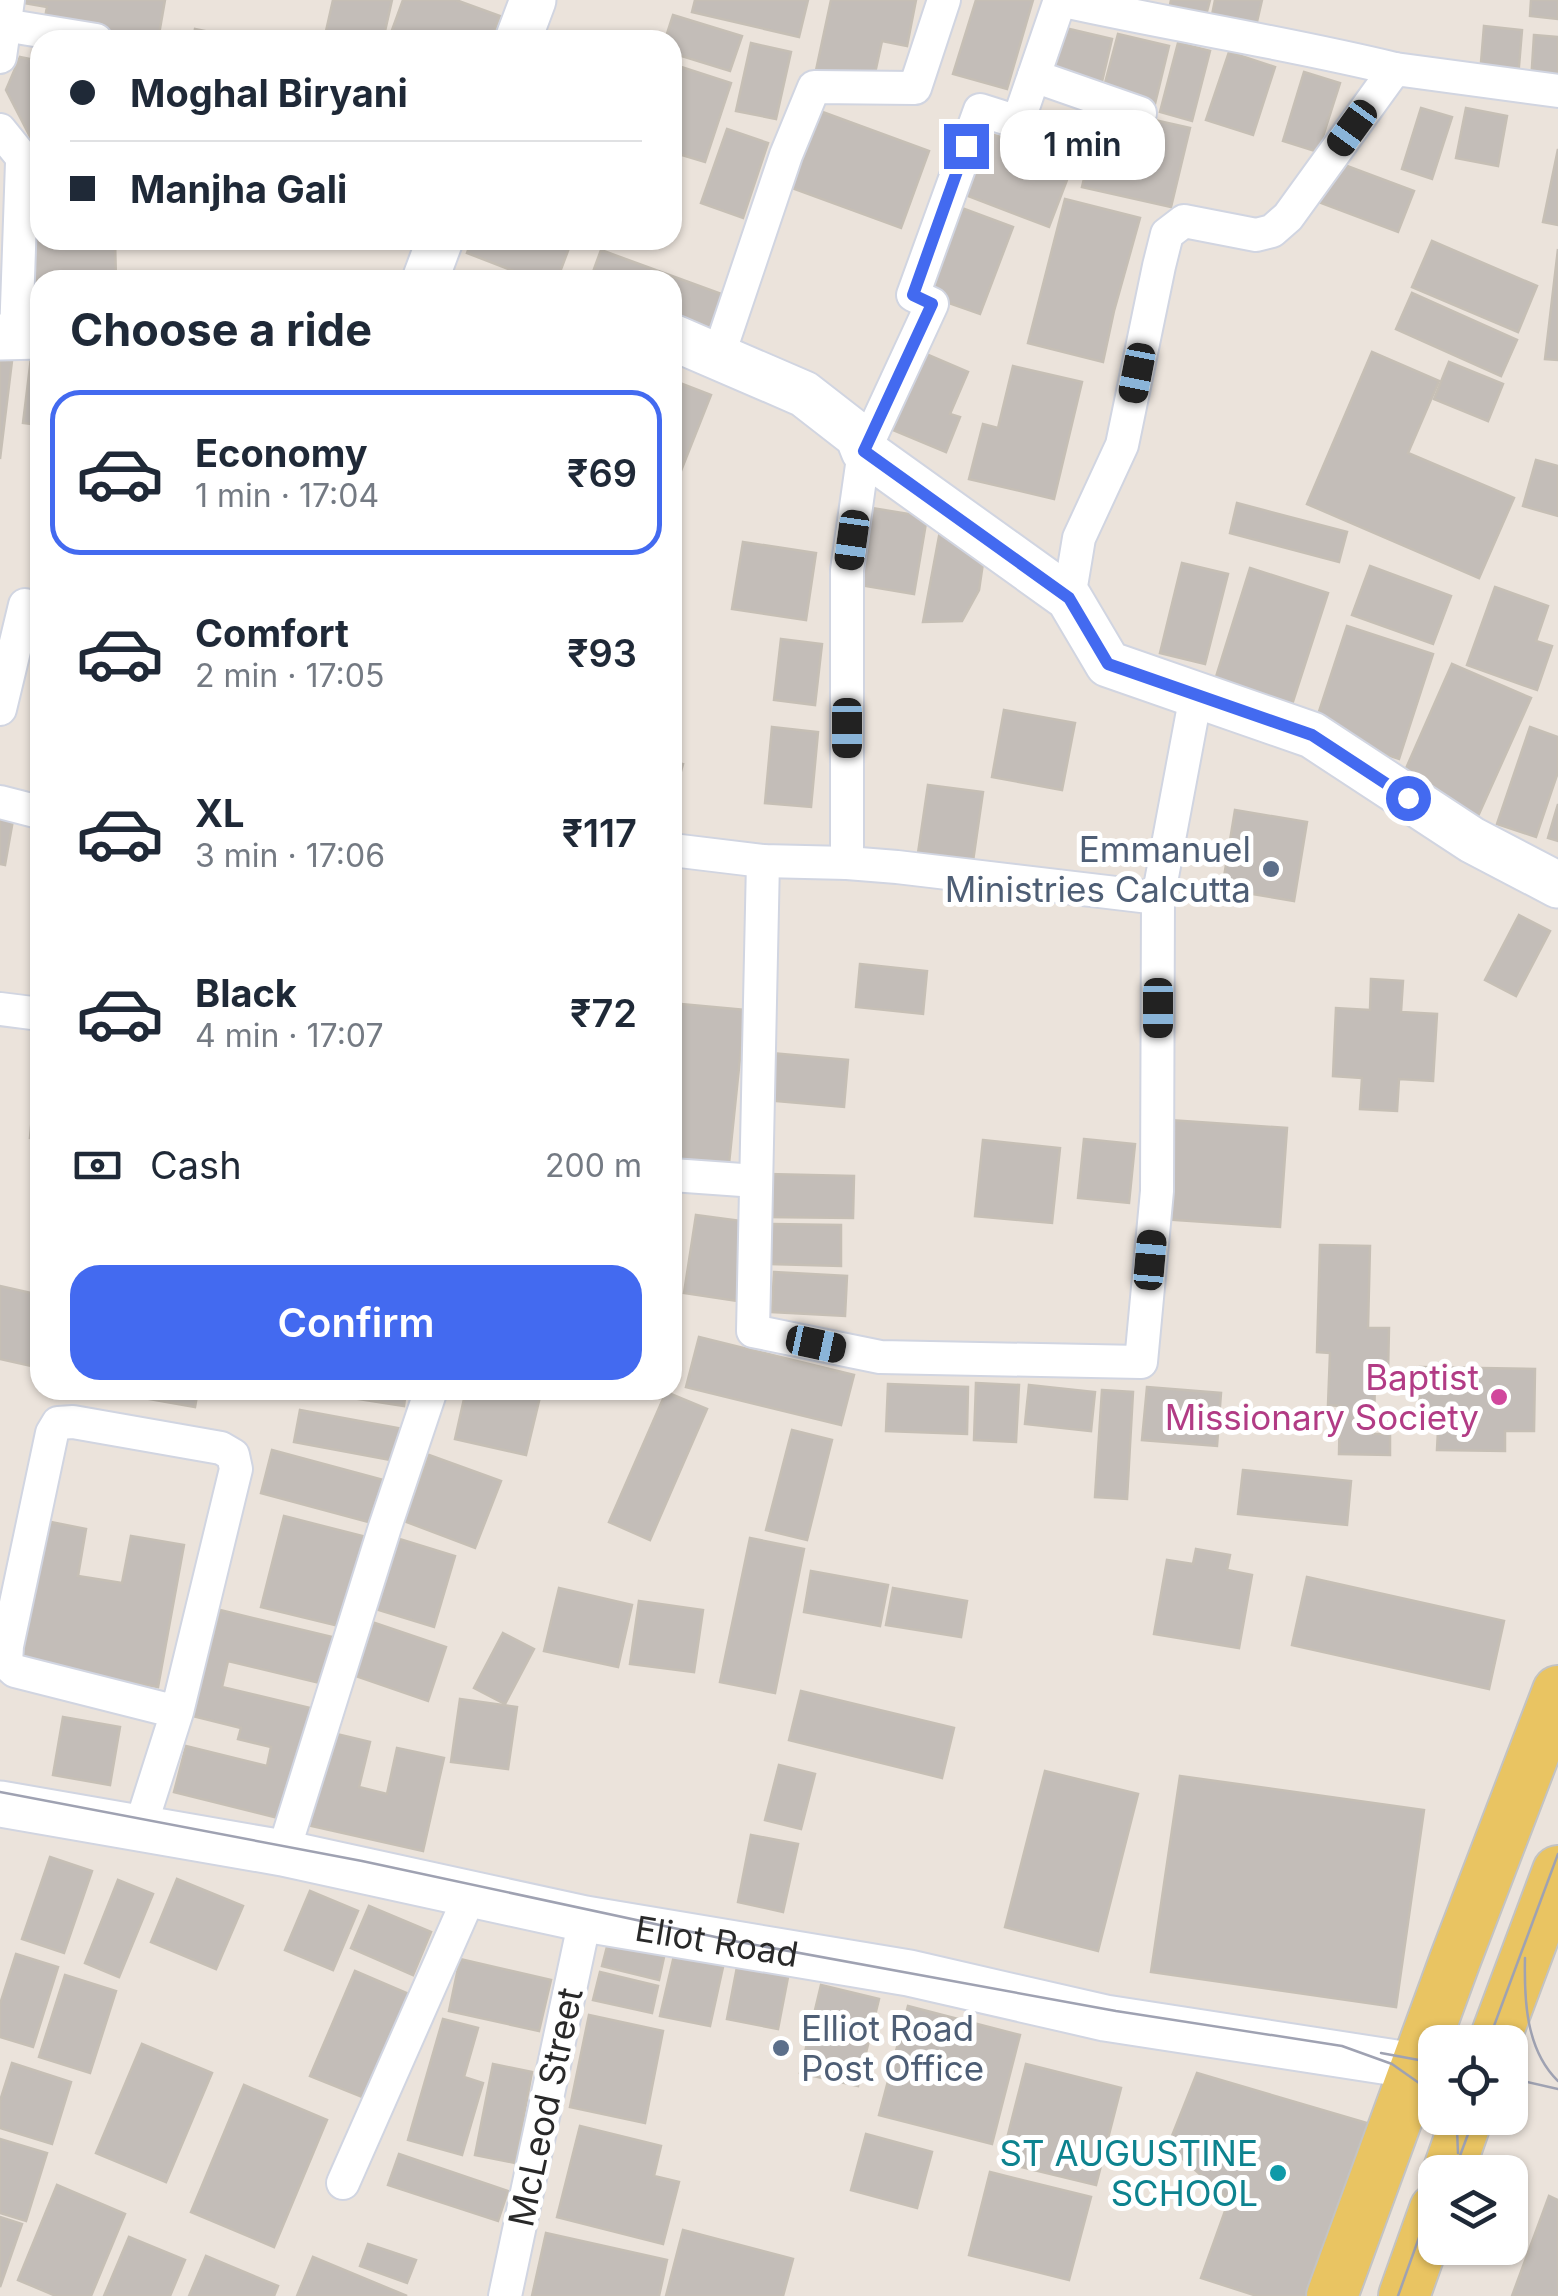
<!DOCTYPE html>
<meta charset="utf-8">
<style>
:root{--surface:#fff;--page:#f6f6f7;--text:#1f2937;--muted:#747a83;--line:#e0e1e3;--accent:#436af0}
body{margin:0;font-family:Inter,sans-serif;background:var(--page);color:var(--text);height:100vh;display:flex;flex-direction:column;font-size:38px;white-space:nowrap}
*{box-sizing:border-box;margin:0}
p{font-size:32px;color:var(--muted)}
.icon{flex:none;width:55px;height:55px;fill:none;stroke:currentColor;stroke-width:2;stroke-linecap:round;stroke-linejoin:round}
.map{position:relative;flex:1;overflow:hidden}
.panel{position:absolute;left:30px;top:270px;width:652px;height:1130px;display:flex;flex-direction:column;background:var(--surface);border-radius:30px;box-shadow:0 2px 8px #0004}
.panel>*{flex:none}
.banner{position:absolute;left:30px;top:30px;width:652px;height:220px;border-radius:30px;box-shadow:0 2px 8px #0004;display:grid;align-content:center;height:220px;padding:0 40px;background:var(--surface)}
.fabs{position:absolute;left:1418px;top:2025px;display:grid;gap:20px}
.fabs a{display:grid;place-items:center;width:110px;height:110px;border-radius:20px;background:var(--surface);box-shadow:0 2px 8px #0004;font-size:50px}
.end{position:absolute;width:45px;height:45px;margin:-22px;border:12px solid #436af0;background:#fff;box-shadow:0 0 0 5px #fff}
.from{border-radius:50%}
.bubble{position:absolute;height:70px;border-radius:30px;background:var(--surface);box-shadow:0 2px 8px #0004;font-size:32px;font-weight:600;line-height:70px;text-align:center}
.car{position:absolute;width:30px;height:60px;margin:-30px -15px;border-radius:12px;box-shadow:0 0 8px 2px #0007;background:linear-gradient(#222 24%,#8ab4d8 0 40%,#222 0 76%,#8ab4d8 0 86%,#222 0)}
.banner b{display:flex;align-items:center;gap:35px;height:95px;font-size:38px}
.banner b+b{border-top:2px solid var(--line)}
.banner i{width:25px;height:25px;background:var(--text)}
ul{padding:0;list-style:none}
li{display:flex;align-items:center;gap:30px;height:165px;margin:0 20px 15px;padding:0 20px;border:5px solid transparent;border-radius:30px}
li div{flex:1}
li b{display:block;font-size:38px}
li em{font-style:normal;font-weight:600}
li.active{border-color:var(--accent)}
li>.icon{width:90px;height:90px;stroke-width:1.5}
h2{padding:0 40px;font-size:45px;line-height:120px}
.pay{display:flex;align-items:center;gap:25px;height:110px;padding:0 40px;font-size:38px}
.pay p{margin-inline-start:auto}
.cta{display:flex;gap:20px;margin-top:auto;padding:20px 40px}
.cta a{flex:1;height:115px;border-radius:30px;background:var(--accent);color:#fff;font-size:40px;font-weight:600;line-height:115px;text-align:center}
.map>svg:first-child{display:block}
.building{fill:#c3bdb8;stroke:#c6bfb5;stroke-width:2.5}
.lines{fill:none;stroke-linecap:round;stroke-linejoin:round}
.street-casing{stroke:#d1d5e1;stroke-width:36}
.secondary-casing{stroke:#d1d5e1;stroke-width:49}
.primary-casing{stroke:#c3c3c3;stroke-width:54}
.street{stroke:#fff;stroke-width:32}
.secondary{stroke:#fff;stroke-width:45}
.primary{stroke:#e9c462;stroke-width:50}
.tram{stroke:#9fa2b2;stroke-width:2.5}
.route{stroke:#436af0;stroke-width:12}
.service-dot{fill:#5c6f8a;stroke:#fff;stroke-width:4}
.hotel-dot{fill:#d1479c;stroke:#fff;stroke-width:4}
.culture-dot{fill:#0f9aa8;stroke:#fff;stroke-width:4}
.labels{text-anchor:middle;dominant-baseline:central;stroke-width:10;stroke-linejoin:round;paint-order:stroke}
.service-label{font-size:35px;fill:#4e5e75;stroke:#fff;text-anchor:end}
.hotel-label{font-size:35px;fill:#b23c85;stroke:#fff;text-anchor:end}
.street-label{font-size:35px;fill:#292929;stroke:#fff}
.culture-label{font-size:35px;fill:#0d838f;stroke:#fff;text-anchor:end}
</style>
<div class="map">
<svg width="1558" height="2296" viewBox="0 0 1558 2296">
<rect width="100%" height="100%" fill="#ebe3db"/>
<!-- building -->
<g class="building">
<path d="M18 0H165L158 40H113L43 29 47 7 18 2Z"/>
<path d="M333 0H392L383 40H324Z"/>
<path d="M403 0H456L500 16 491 40H411L391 33Z"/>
<path d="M695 0H808L799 37 692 12Z"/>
<path d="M831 0H916L907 46 882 41 872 87 815 75Z"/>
<path d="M976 0H1033L1007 89 953 74Z"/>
<path d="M1171 0H1210L1205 19 1169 10Z"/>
<path d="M1215 0H1262L1256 26 1212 15Z"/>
<path d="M1531 0H1558V19L1530 16Z"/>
<path d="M673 15 742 36 730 71 672 53V40H665Z"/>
<path d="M1484 26 1522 30 1518 78 1480 75Z"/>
<path d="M1061 27 1112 39 1100 90 1047 71Z"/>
<path d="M195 29 248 40H193Z"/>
<path d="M1118 34 1169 46 1153 112 1101 98Z"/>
<path d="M1534 35 1558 37V85L1531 83Z"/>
<path d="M751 43 791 52 776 119 736 111Z"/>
<path d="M1178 43 1210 51 1192 121 1160 112Z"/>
<path d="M1229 52 1275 67 1253 135 1206 120Z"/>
<path d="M20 57 40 61V156L6 90Z"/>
<path d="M672 64 731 83 705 162 672 152Z"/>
<path d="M1304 72 1340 83 1318 152 1283 141Z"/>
<path d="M809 107 929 151 901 228 781 184Z"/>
<path d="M1101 108 1190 128 1171 207 1082 187Z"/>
<path d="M1421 108 1452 117 1432 179 1402 169Z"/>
<path d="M1466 108 1507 116 1498 166 1456 158Z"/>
<path d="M727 129 768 143 743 218 701 203Z"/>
<path d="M987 133 1075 159 1049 227 963 194Z"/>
<path d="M1558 149V225L1543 222Z"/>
<path d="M1331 160 1414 191 1398 232 1316 201Z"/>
<path d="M1065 199 1140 218 1114 311 1103 362 1028 343Z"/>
<path d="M959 207 1013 227 980 314 926 295Z"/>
<path d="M29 240H115L116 280H40V298H31Z"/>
<path d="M472 240H572L557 280H537L467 253Z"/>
<path d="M1432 241 1537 286 1518 332 1412 287Z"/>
<path d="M1558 249V360L1545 359Z"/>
<path d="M601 250 727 296 711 338 672 324V280H590Z"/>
<path d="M1412 293 1517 340 1501 376 1396 329Z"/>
<path d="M32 350 40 351V425L23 423Z"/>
<path d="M919 351 968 372 950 414 960 417 946 452 886 427Z"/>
<path d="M1372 352 1439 381 1408 453 1514 498 1479 578 1307 504Z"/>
<path d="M0 360 12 361 0 459Z"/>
<path d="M1449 362 1503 384 1488 421 1434 399Z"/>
<path d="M1013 366 1082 382 1054 499 969 479 983 424 998 428Z"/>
<path d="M672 380 711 395 673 491H672Z"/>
<path d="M1536 460 1558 466V516L1523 506Z"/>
<path d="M1237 503 1347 532 1339 562 1230 533Z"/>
<path d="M866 507 927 517 914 594 854 584Z"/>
<path d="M940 531 983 563 979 590 962 621 923 622Z"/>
<path d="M743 542 816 553 806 620 732 609Z"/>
<path d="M1182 563 1228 574 1205 664 1160 653Z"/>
<path d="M1370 566 1451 596 1433 644 1352 615Z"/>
<path d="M1250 568 1328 593 1288 717 1211 693Z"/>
<path d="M1495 587 1548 606 1536 641 1552 646 1537 690 1467 665Z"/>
<path d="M1347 626 1433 654 1399 759 1313 730Z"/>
<path d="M781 639 822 644 815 705 774 700Z"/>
<path d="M1452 664 1531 698 1478 816 1400 782Z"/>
<path d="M1004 710 1075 723 1062 790 992 777Z"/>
<path d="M772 727 818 732 811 807 765 803Z"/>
<path d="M1530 727 1558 737V772L1536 837 1497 824Z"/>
<path d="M672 761 683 764 672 803Z"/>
<path d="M928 785 983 792 972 868 917 860Z"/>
<path d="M1558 804V841L1548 838Z"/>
<path d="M1235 810 1307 822 1294 901 1222 889Z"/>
<path d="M0 817 13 820 5 865 0 864Z"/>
<path d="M1519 915 1550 931 1516 996 1485 980Z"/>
<path d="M860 964 927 971 923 1014 856 1007Z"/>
<path d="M1371 979 1403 981 1401 1012 1437 1014 1433 1081 1399 1079 1397 1111 1360 1109 1362 1078 1333 1076 1336 1008 1370 1010Z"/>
<path d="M681 1004 745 1010 729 1164 672 1158V1087Z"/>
<path d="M40 1031V1139L30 1138Z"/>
<path d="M771 1053 848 1060 844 1107 766 1100Z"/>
<path d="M1169 1120 1287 1128 1280 1227 1162 1219Z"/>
<path d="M1084 1139 1135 1144 1129 1203 1078 1198Z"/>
<path d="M983 1140 1060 1148 1052 1223 975 1216Z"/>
<path d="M767 1174 854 1176 853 1218 766 1217Z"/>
<path d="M696 1215 749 1222 738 1301 684 1293Z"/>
<path d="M771 1224 841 1225V1266L770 1264Z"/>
<path d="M1320 1245 1370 1246 1368 1328H1389L1388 1372H1375L1374 1434H1390V1455L1339 1454 1340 1406 1328 1405 1330 1353 1317 1352Z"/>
<path d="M774 1272 847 1276 845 1316 772 1312Z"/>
<path d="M0 1286 40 1295V1368L0 1359Z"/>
<path d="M699 1337 854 1375 841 1425 686 1387Z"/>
<path d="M1420 1367 1535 1369 1534 1431H1505V1451L1437 1450 1438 1430 1419 1429Z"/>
<path d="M976 1383 1019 1385 1016 1442 974 1440Z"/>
<path d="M888 1384 968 1387 967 1434 886 1431Z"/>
<path d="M1029 1385 1095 1392 1091 1431 1025 1424Z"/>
<path d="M1147 1387 1221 1393 1217 1446 1142 1440Z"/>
<path d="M140 1390H198L195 1407 138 1397Z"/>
<path d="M321 1390H406L404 1406 320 1393Z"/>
<path d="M466 1390H511L540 1397 526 1455 455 1439Z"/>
<path d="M1102 1390 1133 1392 1127 1499 1095 1497Z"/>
<path d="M666 1392 707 1409 650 1540 609 1522Z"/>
<path d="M300 1410 403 1429 396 1461 294 1442Z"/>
<path d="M792 1430 832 1440 807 1540 766 1530Z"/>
<path d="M272 1450 383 1480 372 1523 261 1493Z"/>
<path d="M429 1455 501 1481 475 1548 404 1521Z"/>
<path d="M1243 1470 1351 1481 1347 1525 1238 1514Z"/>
<path d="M284 1516 366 1537 343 1627 261 1607Z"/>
<path d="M46 1521 86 1529 78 1576 122 1583 131 1536 184 1545 158 1687 21 1662Z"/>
<path d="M393 1537 455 1556 434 1627 372 1608Z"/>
<path d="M750 1538 804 1549 775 1693 720 1682Z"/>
<path d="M1196 1549 1230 1555 1227 1570 1252 1575 1239 1648 1154 1634 1167 1560 1193 1564Z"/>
<path d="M811 1571 888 1585 880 1626 804 1612Z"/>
<path d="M1307 1577 1504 1621 1489 1689 1292 1645Z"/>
<path d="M559 1588 632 1605 618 1667 544 1651Z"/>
<path d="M893 1588 967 1601 961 1637 886 1625Z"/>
<path d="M639 1601 703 1610 694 1672 630 1664Z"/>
<path d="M220 1610 336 1638 324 1684 228 1661 222 1687 314 1709 286 1820 174 1792 186 1746 267 1766 271 1747 238 1739 241 1728 193 1716Z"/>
<path d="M366 1620 446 1647 428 1701 347 1673Z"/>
<path d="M503 1633 534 1649 505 1704 474 1688Z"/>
<path d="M801 1691 954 1728 942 1778 789 1740Z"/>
<path d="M460 1699 517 1707 508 1769 451 1762Z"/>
<path d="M63 1717 120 1727 110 1785 53 1775Z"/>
<path d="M324 1731 370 1742 359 1787 387 1794 397 1748 444 1758 423 1851 303 1824Z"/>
<path d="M779 1765 815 1774 801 1829 765 1820Z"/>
<path d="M1045 1771 1138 1794 1098 1951 1005 1927Z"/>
<path d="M1180 1776 1424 1810 1396 2007 1151 1972Z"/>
<path d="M751 1835 798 1844 783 1912 738 1902Z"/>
<path d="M50 1857 92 1871 64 1953 22 1939Z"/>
<path d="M177 1879 243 1906 216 1969 151 1942Z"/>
<path d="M118 1880 153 1894 119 1977 85 1963Z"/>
<path d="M310 1891 358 1911 333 1970 285 1950Z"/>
<path d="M369 1906 431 1932 413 1975 351 1948Z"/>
<path d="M610 1935 666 1948 659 1980 602 1966Z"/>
<path d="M676 1947 725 1958 710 2026 660 2016Z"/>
<path d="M16 1954 58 1967 33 2047 0 2037V2004Z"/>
<path d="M460 1959 551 1980 539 2031 449 2011Z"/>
<path d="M738 1962 789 1972 778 2029 727 2019Z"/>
<path d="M355 1971 411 1995 367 2099 310 2076Z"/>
<path d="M600 1972 658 1986 652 2013 593 2000Z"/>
<path d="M65 1975 116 1991 90 2073 39 2057Z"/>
<path d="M821 1985 879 1999 858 2086 800 2073Z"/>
<path d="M908 2006 1020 2035 992 2144 879 2115Z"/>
<path d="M589 2015 663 2031 645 2123 570 2107Z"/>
<path d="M443 2019 478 2028 464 2077 483 2083 462 2155 408 2140Z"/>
<path d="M142 2044 212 2073 166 2182 96 2153Z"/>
<path d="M12 2063 71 2082 52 2144 0 2128V2101Z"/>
<path d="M493 2064 532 2072 515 2163 475 2155Z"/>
<path d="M1026 2064 1121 2088 1096 2185 1001 2162Z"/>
<path d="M1197 2073 1374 2125 1312 2296H1257L1201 2278 1229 2200 1168 2146Z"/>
<path d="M244 2085 327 2120 274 2247 191 2212Z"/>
<path d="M580 2126 661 2146 654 2176 679 2182 663 2244 557 2217Z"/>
<path d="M866 2134 932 2152 917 2208 851 2190Z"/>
<path d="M0 2139 47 2153 26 2221 0 2213Z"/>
<path d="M399 2154 508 2191 498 2221 388 2185Z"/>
<path d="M990 2172 1091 2197 1069 2280 969 2255Z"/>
<path d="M57 2185 125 2214 91 2296H56L18 2280Z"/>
<path d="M1549 2196 1558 2200V2296H1512Z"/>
<path d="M0 2217 22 2224 0 2287Z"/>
<path d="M683 2230 793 2259 783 2296H666Z"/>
<path d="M546 2233 667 2260 659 2296H532Z"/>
<path d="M129 2237 185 2260 170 2296H104Z"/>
<path d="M368 2244 416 2260 407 2283 360 2266Z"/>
<path d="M206 2256 278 2286 274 2296H189Z"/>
<path d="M313 2257 407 2296H297Z"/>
</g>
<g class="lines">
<defs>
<g id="street">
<path d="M1059 0C1171 25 1284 42 1395 69"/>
<path d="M4 25 96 40"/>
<path d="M0 57 8 0"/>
<path d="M1034 76 1140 113"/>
<path d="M0 130 21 156 22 162 16 336"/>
<path d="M718 357 786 155 814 87 915 88 944 0"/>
<path d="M1069 598 1079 538 1122 445 1159 266 1167 234 1184 221 1256 235 1272 231 1288 217 1395 69 1558 91"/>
<path d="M0 709 25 605"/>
<path d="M0 802 39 812"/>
<path d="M672 850 763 861 847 863 897 867 1158 898"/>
<path d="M763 861 753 1331 880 1357 1141 1362 1157 1191 1158 898 1196 695"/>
<path d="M847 863V570L864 451 932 304 913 295 980 110 1018 122 1060 0"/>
<path d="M0 1009 40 1014"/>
<path d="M672 1175 756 1181"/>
<path d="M140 1828 177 1712 15 1671 6 1663 7 1646 52 1433 58 1423 73 1422 221 1448 233 1455 236 1469 177 1712"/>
<path d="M283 1853 385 1527 431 1390"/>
<path d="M343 2183 471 1893"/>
<path d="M505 2296 585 1919"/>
</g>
<g id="secondary">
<path d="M518 40 533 0"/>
<path d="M425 280 440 240"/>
<path d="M0 337 40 336"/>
<path d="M672 337 804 394 858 436 864 451 1069 598 1108 664 1312 735 1472 840 1558 885"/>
<path id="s1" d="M0 1804 283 1853 585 1919 909 1973 1105 2018 1435 2069"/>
</g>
<g id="primary">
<path d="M1494 2042 1558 1871"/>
<path d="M1448 2172 1467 2118"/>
<path d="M1332 2296 1455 1960 1558 1691"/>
<path d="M1404 2296 1435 2209"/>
</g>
</defs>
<!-- street casing -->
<use href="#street" class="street-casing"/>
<!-- secondary casing -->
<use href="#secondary" class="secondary-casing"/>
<!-- primary casing -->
<use href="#primary" class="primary-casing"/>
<!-- street -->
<use href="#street" class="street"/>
<!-- secondary -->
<use href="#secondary" class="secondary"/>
<!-- primary -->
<use href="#primary" class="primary"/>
<!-- tram -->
<g class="tram">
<path d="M0 1792 362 1861 734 1941 1116 2011 1342 2046 1392 2064 1419 2083 1435 2105"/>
<path d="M1525 1958C1524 2000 1526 2050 1558 2081"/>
<path d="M1488 2042 1558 1854"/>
<path d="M1381 2053 1435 2063"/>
<path d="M1510 2078 1558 2089"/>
<path d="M1453 2118 1457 2130 1458 2153"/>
<path d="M1454 2172 1474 2118"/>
<path d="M1398 2296 1435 2193"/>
</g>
</g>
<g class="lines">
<!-- route -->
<path class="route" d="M966 146 913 295 932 304 864 451 1069 598 1108 664 1312 735 1408 798"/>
</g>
<!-- markers -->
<g class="service-dot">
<circle cx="1271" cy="869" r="10"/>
<circle cx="781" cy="2048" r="10"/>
</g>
<circle class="hotel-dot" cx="1499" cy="1397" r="10"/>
<circle class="culture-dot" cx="1278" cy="2173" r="10"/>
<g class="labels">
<!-- service labels -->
<g class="service-label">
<text x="1251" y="849">Emmanuel<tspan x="1251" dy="40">Ministries Calcutta</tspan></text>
<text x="801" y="2028" text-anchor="start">Elliot Road<tspan x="801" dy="40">Post Office</tspan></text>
</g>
<!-- hotel labels -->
<g class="hotel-label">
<text x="1479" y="1377">Baptist<tspan x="1479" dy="40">Missionary Society</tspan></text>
</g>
<!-- street labels -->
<g class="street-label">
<text stroke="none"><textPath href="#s1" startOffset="730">Eliot Road</textPath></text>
<text transform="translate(545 2107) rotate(-78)">McLeod Street</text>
</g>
<!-- culture labels -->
<g class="culture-label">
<text x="1258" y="2153">ST AUGUSTINE<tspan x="1258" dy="40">SCHOOL</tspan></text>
</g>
</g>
</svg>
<div class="fabs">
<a><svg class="icon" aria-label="locate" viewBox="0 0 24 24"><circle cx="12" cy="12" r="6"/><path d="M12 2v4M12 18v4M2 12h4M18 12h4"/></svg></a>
<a><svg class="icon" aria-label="layers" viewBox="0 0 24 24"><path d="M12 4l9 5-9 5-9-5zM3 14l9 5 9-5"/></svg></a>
</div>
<i class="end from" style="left:1408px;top:798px"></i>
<i class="end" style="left:966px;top:146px"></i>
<div class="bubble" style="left:1000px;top:110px;width:165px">1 min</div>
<i class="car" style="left:1352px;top:128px;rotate:216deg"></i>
<i class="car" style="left:1137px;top:373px;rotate:191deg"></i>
<i class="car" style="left:852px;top:540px;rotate:188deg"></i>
<i class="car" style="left:847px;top:728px;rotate:180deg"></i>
<i class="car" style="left:1158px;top:1008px;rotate:180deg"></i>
<i class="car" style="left:1150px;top:1260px;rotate:5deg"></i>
<i class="car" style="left:816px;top:1344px;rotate:102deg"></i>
<div class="banner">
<b><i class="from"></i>Moghal Biryani</b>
<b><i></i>Manjha Gali</b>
</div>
<section class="panel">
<h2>Choose a ride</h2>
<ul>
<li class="active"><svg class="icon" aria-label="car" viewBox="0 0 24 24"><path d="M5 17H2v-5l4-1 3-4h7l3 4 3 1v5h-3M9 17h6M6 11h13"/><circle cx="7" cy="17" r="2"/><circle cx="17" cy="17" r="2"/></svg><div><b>Economy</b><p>1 min · 17:04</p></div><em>₹69</em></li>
<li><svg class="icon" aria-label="car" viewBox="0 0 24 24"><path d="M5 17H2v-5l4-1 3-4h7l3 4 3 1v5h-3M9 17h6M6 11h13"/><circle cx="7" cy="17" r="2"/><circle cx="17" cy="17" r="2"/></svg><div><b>Comfort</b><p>2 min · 17:05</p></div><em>₹93</em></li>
<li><svg class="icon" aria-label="car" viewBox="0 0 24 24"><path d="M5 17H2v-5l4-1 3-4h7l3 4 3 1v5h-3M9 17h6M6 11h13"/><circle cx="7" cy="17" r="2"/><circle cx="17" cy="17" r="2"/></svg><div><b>XL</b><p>3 min · 17:06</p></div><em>₹117</em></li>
<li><svg class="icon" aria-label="car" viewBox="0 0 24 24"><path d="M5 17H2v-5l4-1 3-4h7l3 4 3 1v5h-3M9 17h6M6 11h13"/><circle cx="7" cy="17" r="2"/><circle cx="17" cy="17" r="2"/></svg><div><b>Black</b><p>4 min · 17:07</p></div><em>₹72</em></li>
</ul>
<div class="pay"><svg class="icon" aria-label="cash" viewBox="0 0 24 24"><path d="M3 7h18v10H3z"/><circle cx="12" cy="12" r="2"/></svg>Cash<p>200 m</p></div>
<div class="cta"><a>Confirm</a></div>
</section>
</div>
